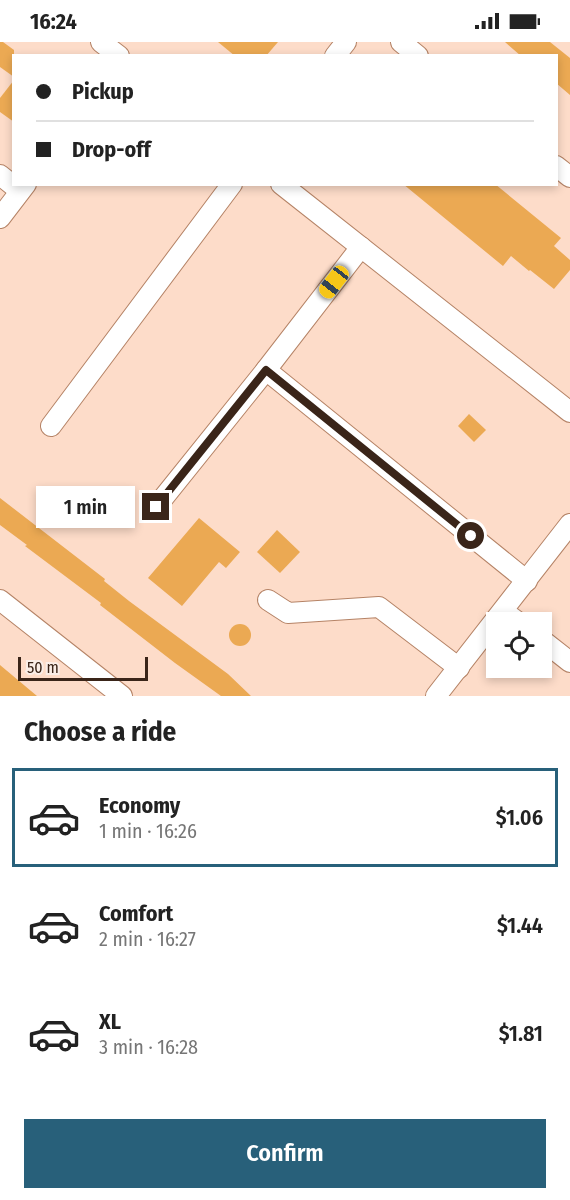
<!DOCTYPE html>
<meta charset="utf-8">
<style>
:root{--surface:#fff;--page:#f6f6f6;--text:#222;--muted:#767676;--line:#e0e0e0;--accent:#28607a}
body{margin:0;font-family:"Fira Sans Condensed",sans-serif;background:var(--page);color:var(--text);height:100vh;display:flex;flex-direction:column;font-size:22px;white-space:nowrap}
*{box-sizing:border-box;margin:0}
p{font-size:20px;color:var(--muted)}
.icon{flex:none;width:33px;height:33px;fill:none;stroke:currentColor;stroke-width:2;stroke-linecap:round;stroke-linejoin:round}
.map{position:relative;height:654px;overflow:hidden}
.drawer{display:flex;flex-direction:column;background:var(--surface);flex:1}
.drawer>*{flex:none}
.hud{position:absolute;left:12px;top:12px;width:546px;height:132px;border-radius:0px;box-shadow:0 3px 9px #0003;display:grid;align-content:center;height:132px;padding:0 24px;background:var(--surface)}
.controls{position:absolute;left:486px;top:570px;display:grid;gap:12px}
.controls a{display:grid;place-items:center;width:66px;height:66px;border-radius:0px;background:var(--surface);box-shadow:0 3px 9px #0003;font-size:30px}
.scale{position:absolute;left:18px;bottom:15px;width:130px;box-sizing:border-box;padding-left:6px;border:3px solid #3a2519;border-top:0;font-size:16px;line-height:21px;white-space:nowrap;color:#3a2519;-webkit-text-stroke:4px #faeee8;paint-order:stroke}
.end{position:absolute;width:27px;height:27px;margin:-14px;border:8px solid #3a2519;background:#fff;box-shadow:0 0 0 3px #fff}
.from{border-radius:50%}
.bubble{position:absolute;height:42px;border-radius:0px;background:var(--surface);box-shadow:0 3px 9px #0003;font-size:20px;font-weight:600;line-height:42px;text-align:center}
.car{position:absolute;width:18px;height:36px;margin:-18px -9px;border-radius:8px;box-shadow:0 0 4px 2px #0007;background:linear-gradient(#f5c518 24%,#345 0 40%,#f5c518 0 76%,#345 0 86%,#f5c518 0)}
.hud b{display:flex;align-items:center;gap:21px;height:57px;font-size:22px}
.hud b+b{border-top:2px solid var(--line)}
.hud i{width:15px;height:15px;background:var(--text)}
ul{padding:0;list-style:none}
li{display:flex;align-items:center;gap:18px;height:99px;margin:0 12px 9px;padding:0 12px;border:3px solid transparent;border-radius:0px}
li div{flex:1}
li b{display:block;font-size:22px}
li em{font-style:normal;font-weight:600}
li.current{border-color:var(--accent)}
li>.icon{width:54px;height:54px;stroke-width:1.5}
h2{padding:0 24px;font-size:27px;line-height:72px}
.action{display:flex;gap:12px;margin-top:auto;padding:12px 24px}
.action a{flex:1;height:69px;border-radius:0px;background:var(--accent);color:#fff;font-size:24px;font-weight:600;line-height:69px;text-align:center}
.status{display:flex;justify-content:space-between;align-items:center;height:42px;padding:0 30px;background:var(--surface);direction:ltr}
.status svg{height:16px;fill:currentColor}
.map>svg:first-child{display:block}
.building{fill:#eba953}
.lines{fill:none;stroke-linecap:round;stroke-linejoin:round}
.minor-casing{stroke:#b58366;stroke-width:22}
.minor{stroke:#fff;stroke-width:20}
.route{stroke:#3a2519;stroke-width:8}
</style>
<div class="status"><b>16:24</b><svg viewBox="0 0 49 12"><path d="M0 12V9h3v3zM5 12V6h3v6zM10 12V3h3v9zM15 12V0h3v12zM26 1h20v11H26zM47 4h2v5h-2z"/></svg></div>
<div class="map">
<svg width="570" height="654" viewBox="0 0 570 654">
<rect width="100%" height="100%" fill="#fddcc9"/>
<!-- building -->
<g class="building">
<path d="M0 0H3L14 8V35L0 25Z"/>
<path d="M218 0H278L266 14H235Z"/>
<path d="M505 0H550L570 16V53L556 41V14H521Z"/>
<path d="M14 38V80L0 70V56Z"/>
<path d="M403 142H495L561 196 554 204 570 218V228L554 247 530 228 529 229 511 214 503 224Z"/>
<path d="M469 372 486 388 474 400 458 384Z"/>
<path d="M0 456 105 537 104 539 129 559 228 632 251 654H221L175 621 100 563 101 561 25 504 27 503 0 483Z"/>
<path d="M199 476 240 510 226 526 219 520 182 564 148 536Z"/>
<path d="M277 488 300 510 280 531 257 510Z"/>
<circle cx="240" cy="593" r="11"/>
<path d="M0 623 37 654H0Z"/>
</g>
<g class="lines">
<defs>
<g id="minor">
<path d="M101 0 119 14"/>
<path d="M401 0 418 14"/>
<path d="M335 14 346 0"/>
<path d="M556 124 570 135"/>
<path d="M0 133 20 149"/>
<path d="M281 142 570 370"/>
<path d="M0 176 26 142"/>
<path d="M266 328 527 539"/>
<path d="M51 384 232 142"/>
<path d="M156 465 266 328 361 205"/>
<path d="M0 558 122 654"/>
<path d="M268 558 288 571 379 565 459 626"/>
<path d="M503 569 518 580"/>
<path d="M542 598 570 620"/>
<path d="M436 654 570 482"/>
</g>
</defs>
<!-- minor casing -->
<use href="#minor" class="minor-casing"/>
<!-- minor -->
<use href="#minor" class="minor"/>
</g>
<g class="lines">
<!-- route -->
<path class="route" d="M156 465 266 328 471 494"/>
</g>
</svg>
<div class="controls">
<a><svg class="icon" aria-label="locate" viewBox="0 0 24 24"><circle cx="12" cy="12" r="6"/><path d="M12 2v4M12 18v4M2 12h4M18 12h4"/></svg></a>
</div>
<div class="scale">50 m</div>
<i class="end from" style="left:471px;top:494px"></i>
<i class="end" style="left:156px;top:465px"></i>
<div class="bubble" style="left:36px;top:444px;width:99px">1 min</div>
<i class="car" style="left:334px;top:240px;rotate:218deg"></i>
<div class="hud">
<b><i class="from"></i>Pickup</b>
<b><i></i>Drop-off</b>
</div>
</div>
<section class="drawer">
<h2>Choose a ride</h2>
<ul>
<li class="current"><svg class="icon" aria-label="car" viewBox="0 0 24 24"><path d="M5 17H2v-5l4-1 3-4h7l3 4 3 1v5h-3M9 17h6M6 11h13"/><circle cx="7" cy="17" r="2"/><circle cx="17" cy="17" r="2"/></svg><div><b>Economy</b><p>1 min · 16:26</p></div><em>$1.06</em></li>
<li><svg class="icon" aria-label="car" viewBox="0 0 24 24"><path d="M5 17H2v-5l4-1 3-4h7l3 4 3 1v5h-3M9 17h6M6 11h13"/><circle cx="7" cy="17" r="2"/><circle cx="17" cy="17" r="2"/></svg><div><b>Comfort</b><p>2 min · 16:27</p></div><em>$1.44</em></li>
<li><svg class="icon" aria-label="car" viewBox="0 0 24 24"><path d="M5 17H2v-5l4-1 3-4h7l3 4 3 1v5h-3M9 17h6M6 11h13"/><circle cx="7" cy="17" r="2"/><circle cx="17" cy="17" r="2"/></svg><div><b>XL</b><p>3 min · 16:28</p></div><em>$1.81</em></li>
</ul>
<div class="action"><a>Confirm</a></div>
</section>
